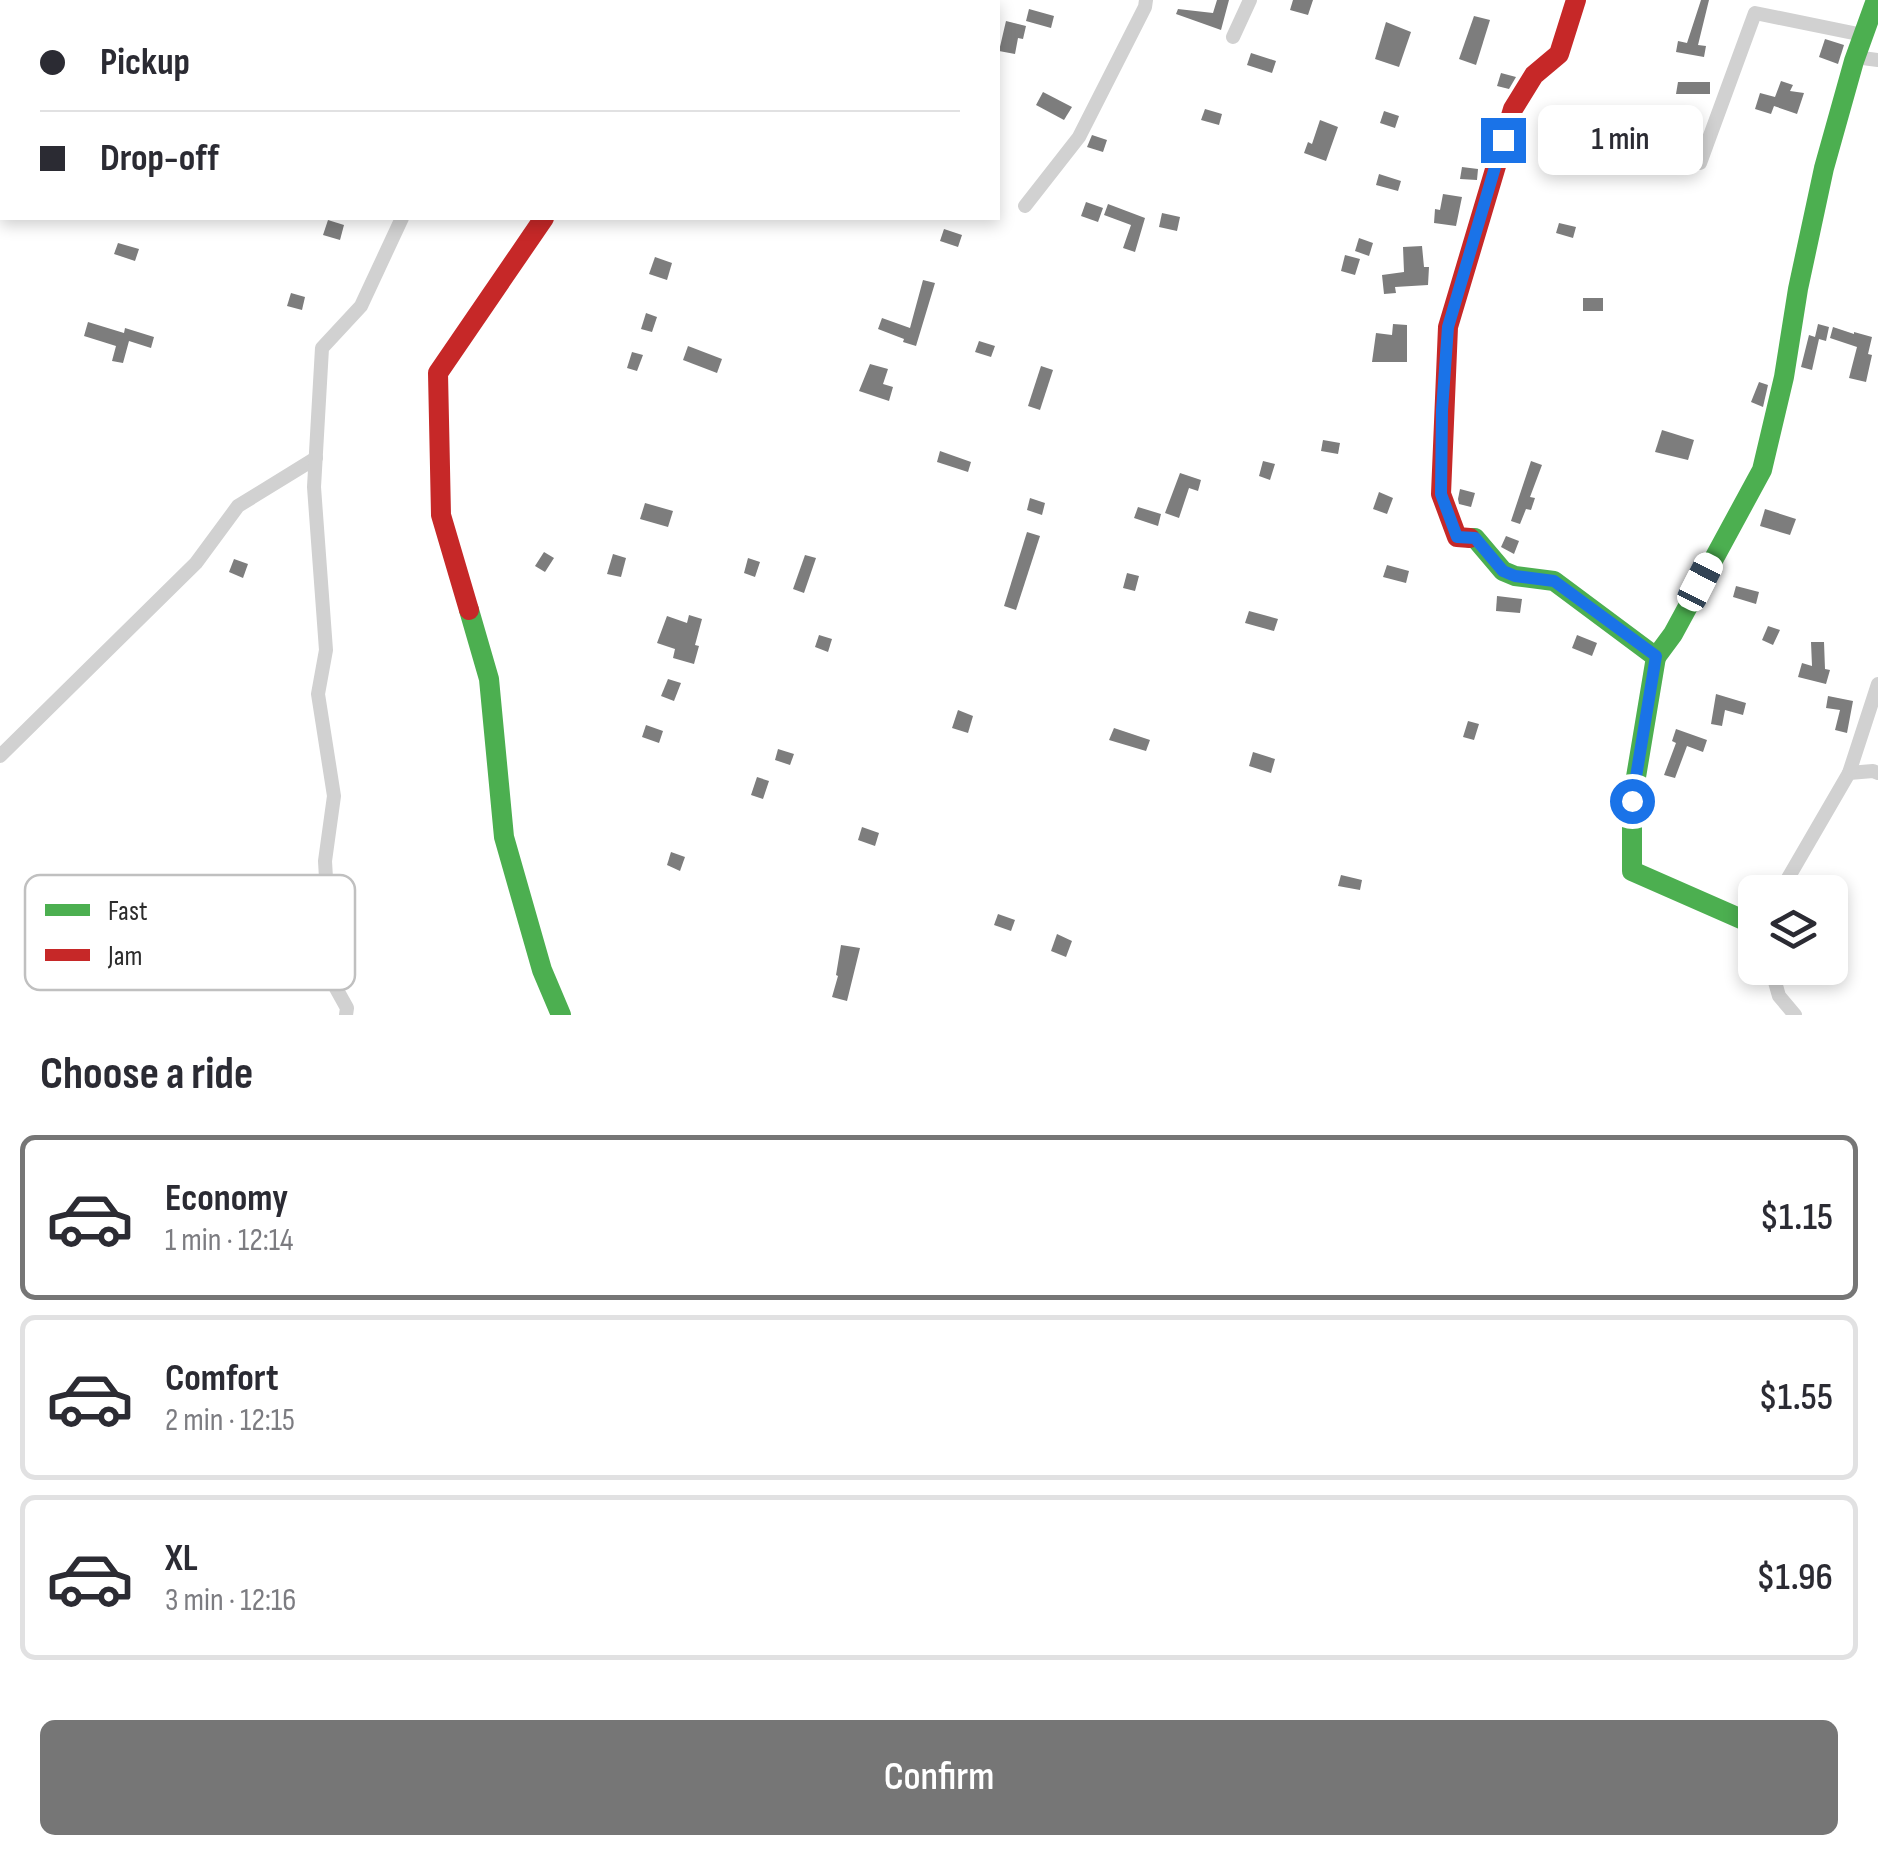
<!DOCTYPE html>
<meta charset="utf-8">
<style>
:root{--surface:#fff;--page:#f2f2f3;--text:#2b2b33;--muted:#7c7c81;--line:#e1e1e2;--accent:#767676}
body{margin:0;font-family:"Sofia Sans Condensed",sans-serif;background:var(--page);color:var(--text);height:100vh;display:flex;flex-direction:column;font-size:38px;white-space:nowrap}
*{box-sizing:border-box;margin:0}
p{font-size:32px;color:var(--muted)}
.icon{flex:none;width:55px;height:55px;fill:none;stroke:currentColor;stroke-width:2;stroke-linecap:round;stroke-linejoin:round}
.map{position:relative;height:1015px;overflow:hidden}
.drawer{display:flex;flex-direction:column;background:var(--surface);flex:1}
.drawer>*{flex:none}
.top-card{position:absolute;left:0px;top:0px;width:1000px;height:220px;box-shadow:0 5px 15px #0003;display:grid;align-content:center;height:220px;padding:0 40px;background:var(--surface)}
.buttons{position:absolute;left:1738px;top:875px;display:grid;gap:20px}
.buttons a{display:grid;place-items:center;width:110px;height:110px;border-radius:15px;background:var(--surface);box-shadow:0 5px 15px #0003;font-size:50px}
.end{position:absolute;width:45px;height:45px;margin:-22px;border:12px solid #1a73e8;background:#fff;box-shadow:0 0 0 5px #fff}
.from{border-radius:50%}
.bubble{position:absolute;height:70px;border-radius:15px;background:var(--surface);box-shadow:0 5px 15px #0003;font-size:32px;font-weight:600;line-height:70px;text-align:center}
.car{position:absolute;width:30px;height:60px;margin:-30px -15px;border-radius:12px;box-shadow:0 0 8px 2px #0007;background:linear-gradient(#fff 24%,#345 0 40%,#fff 0 76%,#345 0 86%,#fff 0)}
.top-card b{display:flex;align-items:center;gap:35px;height:95px;font-size:38px}
.top-card b+b{border-top:2px solid var(--line)}
.top-card i{width:25px;height:25px;background:var(--text)}
ul{padding:0;list-style:none}
li{display:flex;align-items:center;gap:30px;height:165px;margin:0 20px 15px;padding:0 20px;border:5px solid var(--line);border-radius:15px}
li div{flex:1}
li b{display:block;font-size:38px}
li em{font-style:normal;font-weight:600}
li.on{border-color:var(--accent)}
li>.icon{width:90px;height:90px;stroke-width:1.5}
h2{padding:0 40px;font-size:45px;line-height:120px}
.cta{display:flex;gap:20px;margin-top:auto;padding:20px 40px}
.cta a{flex:1;height:115px;border-radius:15px;background:var(--accent);color:#fff;font-size:40px;font-weight:600;line-height:115px;text-align:center}
.map>svg:first-child{display:block}
.building{fill:#7d7d7d}
.lines{fill:none;stroke-linecap:round;stroke-linejoin:round}
.street{stroke:#d1d1d1;stroke-width:14}
.fast{stroke:#4caf50;stroke-width:20}
.jam{stroke:#c62828;stroke-width:20}
.route{stroke:#1a73e8;stroke-width:12}
.key{fill:#fff;stroke:#c0c0c0;stroke-width:2.5}
.key-label{font-size:28px;fill:#2c2c2c}
</style>
<div class="map">
<svg width="1878" height="1015" viewBox="0 0 1878 1015">
<rect width="100%" height="100%" fill="#fff"/>
<!-- building -->
<g class="building">
<path d="M1217 0H1229L1221 30 1176 14 1178 9 1213 13Z"/>
<path d="M1293 0H1313L1308 15 1290 10Z"/>
<path d="M1701 0H1709L1698 45 1706 46 1704 57 1676 52 1678 41 1687 43Z"/>
<path d="M1029 9 1054 16 1051 28 1026 21Z"/>
<path d="M1474 16 1490 20 1476 65 1459 59Z"/>
<path d="M1006 21 1026 26 1023 39 1018 38 1015 54 999 51Z"/>
<path d="M1386 22 1411 32 1399 67 1375 59Z"/>
<path d="M1825 39 1844 45 1838 64 1819 57Z"/>
<path d="M1251 53 1276 61 1272 73 1247 65Z"/>
<path d="M1501 73 1516 77 1509 89 1497 86Z"/>
<path d="M1781 81 1793 85 1790 91 1804 93 1797 114 1774 106 1771 114 1755 109 1760 93 1775 97Z"/>
<path d="M1678 82H1710V94H1676Z"/>
<path d="M1043 92 1072 107 1064 120 1036 105Z"/>
<path d="M1205 109 1222 114 1219 125 1201 120Z"/>
<path d="M1384 111 1399 116 1395 128 1380 123Z"/>
<path d="M1320 120 1338 127 1326 161 1304 153 1308 142 1312 144Z"/>
<path d="M1569 121 1588 126 1584 139 1566 134Z"/>
<path d="M1092 135 1107 140 1103 152 1087 147Z"/>
<path d="M1462 167 1478 169 1477 180 1460 179Z"/>
<path d="M1379 174 1401 181 1398 191 1376 185Z"/>
<path d="M1443 194 1462 197 1456 226 1434 223 1435 209 1440 210Z"/>
<path d="M1086 202 1103 208 1098 222 1081 216Z"/>
<path d="M1108 204 1145 218 1135 252 1123 248 1131 225 1104 215Z"/>
<path d="M1162 213 1180 217 1177 231 1159 227Z"/>
<path d="M328 220 344 225 340 240 323 235Z"/>
<path d="M1559 223 1576 227 1573 238 1556 233Z"/>
<path d="M944 229 962 235 958 247 940 241Z"/>
<path d="M1359 238 1373 243 1369 256 1355 251Z"/>
<path d="M118 243 139 249 135 261 114 254Z"/>
<path d="M1422 246 1424 267H1429L1428 285 1395 287 1396 293 1384 294 1382 275 1404 272 1403 247Z"/>
<path d="M1345 255 1360 259 1355 275 1341 271Z"/>
<path d="M655 257 672 263 667 280 649 274Z"/>
<path d="M923 280 935 283 916 346 903 342 904 339 878 329 882 318 910 328Z"/>
<path d="M291 293 305 297 302 310 287 306Z"/>
<rect x="1583" y="298" width="20" height="13"/>
<path d="M646 313 657 317 652 332 641 329Z"/>
<path d="M88 322 124 333 125 328 154 337 151 348 129 341 123 363 112 361 116 346 84 336Z"/>
<path d="M1393 324 1407 325V362H1372L1376 333 1392 335Z"/>
<path d="M1818 324 1829 327 1826 341 1819 339 1812 370 1801 367 1809 335 1815 337Z"/>
<path d="M1833 327 1854 334V332L1872 337 1868 354 1872 355 1866 382 1849 378 1857 347 1830 338Z"/>
<path d="M979 341 995 346 991 357 975 352Z"/>
<path d="M688 346 722 359 717 373 683 360Z"/>
<path d="M632 352 643 355 637 371 627 368Z"/>
<path d="M870 364 888 369 883 384 893 387 889 401 859 391Z"/>
<path d="M1041 366 1053 370 1040 410 1028 406Z"/>
<path d="M1759 382 1768 385 1763 407 1751 402Z"/>
<path d="M1662 430 1694 440 1688 460 1655 452Z"/>
<path d="M1323 440 1340 443 1338 454 1321 451Z"/>
<path d="M940 451 971 462 968 472 937 462Z"/>
<path d="M1263 461 1275 464 1270 480 1259 476Z"/>
<path d="M1531 461 1542 465 1530 497 1535 498 1531 510 1526 509 1520 524 1511 521Z"/>
<path d="M1180 473 1201 480 1198 491 1189 488 1179 518 1165 513Z"/>
<path d="M1460 489 1475 493 1471 507 1459 504 1458 499Z"/>
<path d="M1379 492 1393 498 1387 514 1373 509Z"/>
<path d="M1030 498 1045 503 1042 515 1027 510Z"/>
<path d="M645 503 673 511 668 527 640 519Z"/>
<path d="M1138 507 1161 514 1158 526 1134 518Z"/>
<path d="M1765 509 1796 519 1790 535 1760 526Z"/>
<path d="M1027 532 1040 536 1016 610 1004 606Z"/>
<path d="M1506 536 1519 541 1514 554 1501 547Z"/>
<path d="M544 552 554 558 545 572 535 566Z"/>
<path d="M613 554 626 558 621 577 607 574Z"/>
<path d="M805 555 816 558 804 593 793 589Z"/>
<path d="M748 558 760 562 755 577 744 573Z"/>
<path d="M234 559 248 564 243 578 229 572Z"/>
<path d="M1387 565 1409 571 1406 583 1383 577Z"/>
<path d="M1127 573 1139 576 1135 591 1123 588Z"/>
<path d="M1736 586 1759 592 1756 604 1733 597Z"/>
<path d="M1497 596 1522 599 1520 613 1496 611Z"/>
<path d="M1249 611 1278 619 1274 631 1245 623Z"/>
<path d="M689 615 702 619 695 645 699 646 694 664 673 658 675 649 657 643 667 616 687 623Z"/>
<path d="M1768 626 1780 630 1773 645 1762 640Z"/>
<path d="M819 635 832 639 828 652 815 647Z"/>
<path d="M1577 635 1597 643 1592 656 1572 648Z"/>
<path d="M1811 642H1824L1825 669 1830 670 1826 684 1798 677 1802 663 1812 666Z"/>
<path d="M668 679 681 683 674 701 661 696Z"/>
<path d="M1716 694 1746 703 1743 715 1725 710 1722 726 1711 724Z"/>
<path d="M1828 696 1853 701 1847 733 1835 730 1840 710 1826 708Z"/>
<path d="M958 710 973 716 968 733 952 728Z"/>
<path d="M1468 721 1479 724 1474 740 1463 737Z"/>
<path d="M646 725 663 731 659 743 642 737Z"/>
<path d="M1114 728 1150 740 1146 751 1109 740Z"/>
<path d="M1676 729 1707 740 1703 752 1687 746 1675 778 1664 775 1676 743 1672 741Z"/>
<path d="M778 749 794 754 790 765 775 760Z"/>
<path d="M1253 752 1275 759 1271 773 1249 766Z"/>
<path d="M757 777 769 781 763 799 751 795Z"/>
<path d="M862 827 879 833 875 846 858 840Z"/>
<path d="M671 852 685 857 680 871 667 865Z"/>
<path d="M1341 875 1362 880 1360 890 1338 886Z"/>
<path d="M998 914 1015 920 1011 931 994 925Z"/>
<path d="M1057 934 1072 941 1066 957 1051 951Z"/>
<path d="M841 945 860 948 847 1001 832 997 838 976 836 975Z"/>
</g>
<g class="lines">
<!-- street -->
<g class="street">
<path d="M2 0 8 2"/>
<path d="M128 2 130 0"/>
<path d="M630 2 634 0"/>
<path d="M658 2 659 0"/>
<path d="M1233 37 1250 0"/>
<path d="M1855 57 1878 60"/>
<path d="M1700 163 1755 13 1863 35"/>
<path d="M1025 206 1079 137 1145 7 1146 0"/>
<path d="M0 756 196 563 238 506 316 458"/>
<path d="M1849 773 1873 771 1878 773"/>
<path d="M1780 892 1849 773 1878 684"/>
<path d="M1771 968 1779 996 1795 1015"/>
<path d="M346 1015 347 1008 332 981 325 861 334 796 318 694 326 650 314 487 322 348 361 306 402 218"/>
</g>
<!-- fast -->
<g class="fast">
<path d="M1470 538H1475L1503 571 1515 576 1554 581 1656 657 1632 801V871L1755 925"/>
<path d="M469 610 489 679 504 837 542 970 561 1015"/>
<path d="M1656 657 1673 634 1762 470 1784 377 1798 289 1824 168 1854 61 1876 0"/>
</g>
<!-- jam -->
<g class="jam">
<path d="M1470 538 1457 537 1441 494 1448 327 1513 109 1534 75 1559 54 1576 0"/>
<path d="M469 610 441 515 438 373 544 218"/>
</g>
</g>
<g class="lines">
<!-- route -->
<path class="route" d="M1503 140 1448 327 1442 410 1441 494 1457 537 1475 538 1503 571 1515 576 1554 581 1656 656 1632 801"/>
</g>
<!-- legend -->
<rect x="25" y="875" width="330" height="115" rx="15" class="key"/>
<rect x="45" y="904" width="45" height="12" fill="#4caf50"/>
<rect x="45" y="949" width="45" height="12" fill="#c62828"/>
<g class="key-label">
<text x="108" y="920">Fast</text>
<text x="108" y="965">Jam</text>
</g>
</svg>
<div class="buttons">
<a><svg class="icon" aria-label="layers" viewBox="0 0 24 24"><path d="M12 4l9 5-9 5-9-5zM3 14l9 5 9-5"/></svg></a>
</div>
<i class="end from" style="left:1632px;top:801px"></i>
<i class="end" style="left:1503px;top:140px"></i>
<div class="bubble" style="left:1538px;top:105px;width:165px">1 min</div>
<i class="car" style="left:1700px;top:582px;rotate:27deg"></i>
<div class="top-card">
<b><i class="from"></i>Pickup</b>
<b><i></i>Drop-off</b>
</div>
</div>
<section class="drawer">
<h2>Choose a ride</h2>
<ul>
<li class="on"><svg class="icon" aria-label="car" viewBox="0 0 24 24"><path d="M5 17H2v-5l4-1 3-4h7l3 4 3 1v5h-3M9 17h6M6 11h13"/><circle cx="7" cy="17" r="2"/><circle cx="17" cy="17" r="2"/></svg><div><b>Economy</b><p>1 min · 12:14</p></div><em>$1.15</em></li>
<li><svg class="icon" aria-label="car" viewBox="0 0 24 24"><path d="M5 17H2v-5l4-1 3-4h7l3 4 3 1v5h-3M9 17h6M6 11h13"/><circle cx="7" cy="17" r="2"/><circle cx="17" cy="17" r="2"/></svg><div><b>Comfort</b><p>2 min · 12:15</p></div><em>$1.55</em></li>
<li><svg class="icon" aria-label="car" viewBox="0 0 24 24"><path d="M5 17H2v-5l4-1 3-4h7l3 4 3 1v5h-3M9 17h6M6 11h13"/><circle cx="7" cy="17" r="2"/><circle cx="17" cy="17" r="2"/></svg><div><b>XL</b><p>3 min · 12:16</p></div><em>$1.96</em></li>
</ul>
<div class="cta"><a>Confirm</a></div>
</section>
